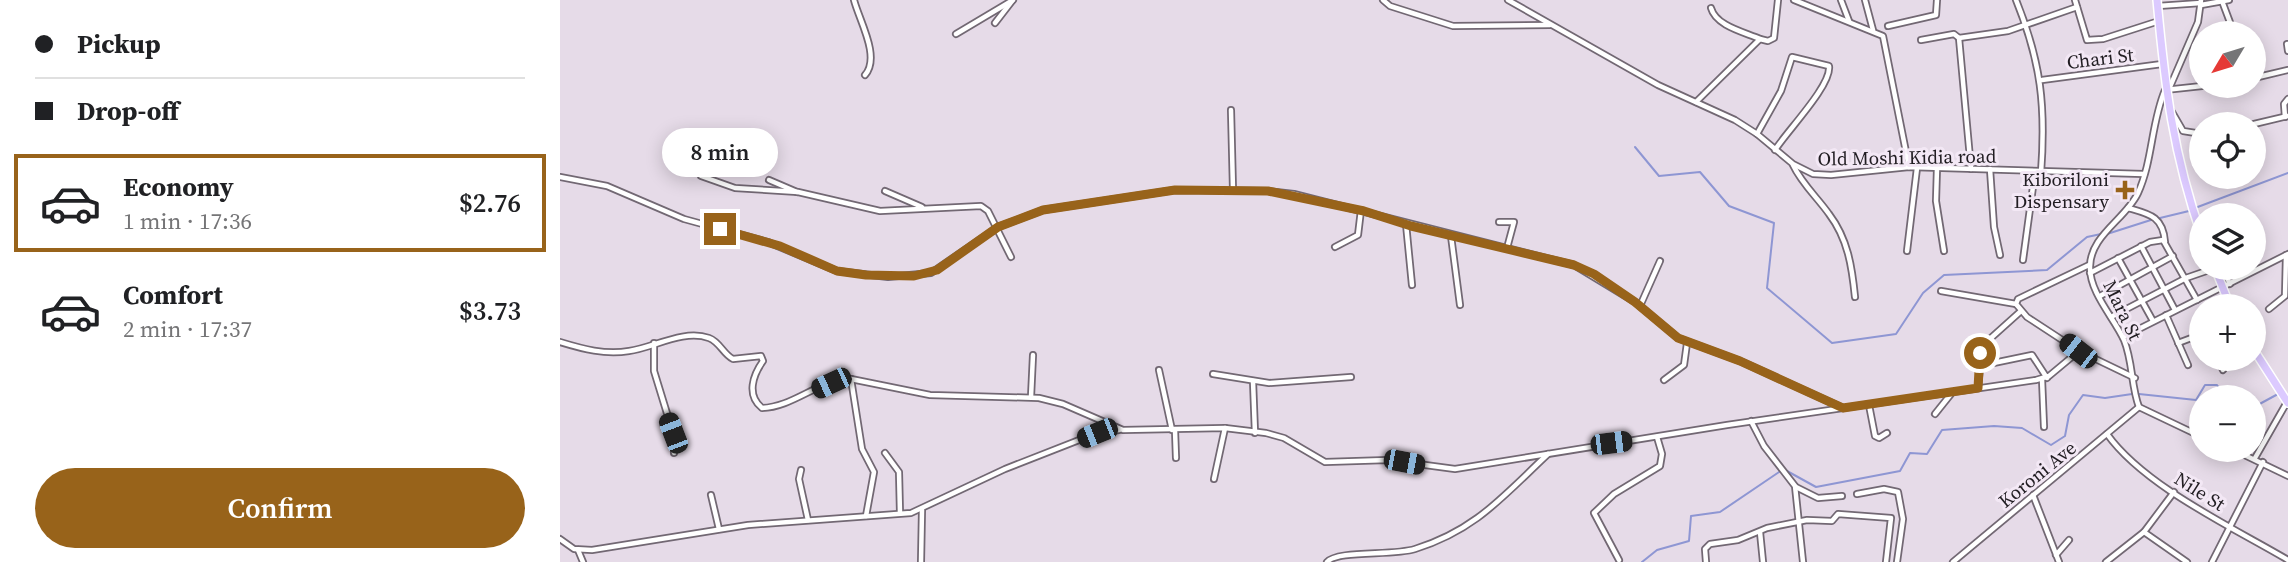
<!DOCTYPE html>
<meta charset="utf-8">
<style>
:root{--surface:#fff;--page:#f6f6f6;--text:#202124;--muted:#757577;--line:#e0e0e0;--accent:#98631a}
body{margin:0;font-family:"Source Serif 4",serif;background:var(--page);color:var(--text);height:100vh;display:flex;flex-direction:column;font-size:26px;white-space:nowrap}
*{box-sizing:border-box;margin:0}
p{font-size:23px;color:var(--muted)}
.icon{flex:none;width:38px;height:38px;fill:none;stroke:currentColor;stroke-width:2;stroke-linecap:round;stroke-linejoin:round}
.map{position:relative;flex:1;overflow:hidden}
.sheet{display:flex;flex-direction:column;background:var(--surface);width:560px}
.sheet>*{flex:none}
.banner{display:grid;align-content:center;height:154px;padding:0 35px;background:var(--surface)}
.needle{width:46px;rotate:232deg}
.fabs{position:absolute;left:1629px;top:21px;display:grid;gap:14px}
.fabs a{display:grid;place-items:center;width:77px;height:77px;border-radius:50%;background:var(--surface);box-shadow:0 4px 18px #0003;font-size:35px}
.end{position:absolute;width:32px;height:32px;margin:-16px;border:9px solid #98631a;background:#fff;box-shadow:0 0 0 4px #fff}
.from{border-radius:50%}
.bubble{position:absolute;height:49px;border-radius:24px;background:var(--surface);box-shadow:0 4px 18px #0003;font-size:23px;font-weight:600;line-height:49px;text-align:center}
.car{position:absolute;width:21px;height:42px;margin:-21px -10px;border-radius:9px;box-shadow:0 0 5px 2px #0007;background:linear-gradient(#222 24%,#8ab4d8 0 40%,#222 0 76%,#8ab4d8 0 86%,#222 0)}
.banner b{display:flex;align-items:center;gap:24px;height:66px;font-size:26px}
.banner b+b{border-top:2px solid var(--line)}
.banner i{width:18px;height:18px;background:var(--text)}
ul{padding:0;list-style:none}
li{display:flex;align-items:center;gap:21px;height:98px;margin:0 14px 10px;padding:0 21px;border:4px solid transparent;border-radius:0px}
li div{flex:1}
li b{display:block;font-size:26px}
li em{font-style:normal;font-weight:600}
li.selected{border-color:var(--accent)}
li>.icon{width:63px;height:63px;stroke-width:1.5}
.cta{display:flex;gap:14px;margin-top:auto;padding:14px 35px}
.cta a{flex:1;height:80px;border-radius:42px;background:var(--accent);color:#fff;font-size:28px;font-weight:600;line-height:80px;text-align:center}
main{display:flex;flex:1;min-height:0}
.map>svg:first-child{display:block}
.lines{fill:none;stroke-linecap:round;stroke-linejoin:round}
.stream{stroke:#8e96d3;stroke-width:2}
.minor-casing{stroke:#726873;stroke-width:8}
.highway-casing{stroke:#fff;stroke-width:10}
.minor{stroke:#fff;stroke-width:4.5}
.highway{stroke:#dccaff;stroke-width:7}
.route{stroke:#98631a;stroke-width:9}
.poi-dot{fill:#98631a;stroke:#f3e8f5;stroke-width:2.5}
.labels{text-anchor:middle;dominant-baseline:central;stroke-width:6;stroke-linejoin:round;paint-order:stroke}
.street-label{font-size:19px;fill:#211d22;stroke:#f3e8f5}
.poi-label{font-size:19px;fill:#211d22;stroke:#f3e8f5;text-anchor:end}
</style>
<main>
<section class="sheet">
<div class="banner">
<b><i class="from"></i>Pickup</b>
<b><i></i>Drop-off</b>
</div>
<ul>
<li class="selected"><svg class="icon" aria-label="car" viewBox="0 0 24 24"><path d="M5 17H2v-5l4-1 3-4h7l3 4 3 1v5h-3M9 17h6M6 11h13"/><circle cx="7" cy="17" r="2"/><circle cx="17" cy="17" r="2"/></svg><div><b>Economy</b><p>1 min · 17:36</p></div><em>$2.76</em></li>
<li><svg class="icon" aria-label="car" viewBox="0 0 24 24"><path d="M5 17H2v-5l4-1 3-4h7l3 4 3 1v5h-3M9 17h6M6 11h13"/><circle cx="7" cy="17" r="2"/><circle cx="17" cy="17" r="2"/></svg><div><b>Comfort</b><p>2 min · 17:37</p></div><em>$3.73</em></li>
</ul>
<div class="cta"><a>Confirm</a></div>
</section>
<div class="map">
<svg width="1728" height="562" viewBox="0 0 1728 562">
<rect width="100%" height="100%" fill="#e6dbe8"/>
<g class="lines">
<!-- stream -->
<g class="stream">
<path d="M1075 147 1099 176 1140 172 1169 206 1214 223 1207 288 1272 343 1336 334 1363 293 1384 275 1487 270 1527 237 1541 234"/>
<path d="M1635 208 1728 173"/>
<path d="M1600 218 1629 211"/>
<path d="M1547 234 1594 219"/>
<path d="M1579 394 1636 400 1645 385H1657L1665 397"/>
<path d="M1694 407 1718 394"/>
<path d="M1227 471 1256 487 1340 471 1350 453 1367 454 1382 430 1434 426 1462 428 1491 445 1505 436 1509 415 1523 395 1545 398 1572 394"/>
<path d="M1082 562 1097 550 1129 541 1131 516 1160 512 1222 470"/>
</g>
<defs>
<g id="minor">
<path d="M294 0C299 20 321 57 305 75"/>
<path d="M823 0 830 6 893 26 990 25"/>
<path d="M948 0 1098 85 1175 120 1197 134 1233 164 1253 174 1271 175 1349 167 1584 174"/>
<path d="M1234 0 1323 36 1349 167"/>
<path d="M1281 0 1289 21"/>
<path d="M1305 0 1313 30"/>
<path d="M1456 0C1481 62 1486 106 1481 173"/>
<path d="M1515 0 1527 40 1543 39 1599 21"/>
<path d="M1662 1 1674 33"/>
<path d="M1641 5 1669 0"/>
<path d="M1598 6 1641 3"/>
<path d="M1151 8C1156 26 1184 32 1200 39"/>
<path d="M435 23 452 1"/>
<path d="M1328 26 1376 15 1377 0"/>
<path d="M396 34 453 0"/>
<path d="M1399 38 1448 31 1517 7"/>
<path d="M1361 40 1394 34 1399 38 1411 169"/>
<path d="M1727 44 1728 51"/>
<path d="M1694 78 1728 70"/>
<path d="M1482 80 1602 64"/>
<path d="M1642 86 1605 90C1591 123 1593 160 1578 193 1566 219 1529 236 1530 268 1530 293 1554 318 1564 340 1573 362 1571 386 1579 407L1642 437"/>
<path d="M1609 89 1638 22 1641 0"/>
<path d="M1136 102 1200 39 1208 41 1214 38 1218 0"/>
<path d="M671 110 673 190"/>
<path d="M1612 112 1623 131 1642 134"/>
<path d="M1725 117 1724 104 1728 99"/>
<path d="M1694 124 1728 116"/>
<path d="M1197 134 1221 91 1232 57 1269 66C1272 85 1227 131 1215 150"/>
<path d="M1233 165C1242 184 1257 197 1269 214 1288 239 1292 267 1295 297"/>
<path d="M1377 168 1376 201 1384 251"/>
<path d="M1430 169 1434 227 1440 255"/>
<path d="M141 176 175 188 238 192 320 211 421 206 428 211 451 257"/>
<path d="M0 177 47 186 124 219 208 242 277 271 328 277 371 273 438 227 483 210 615 190 708 191 734 194 1014 265 1075 302 1118 338 1180 361 1283 408"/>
<path d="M209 180 237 192"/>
<path d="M325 191 362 207"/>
<path d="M1568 208C1589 214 1603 216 1605 242"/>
<path d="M939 222H954L947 248"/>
<path d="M846 224 852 285"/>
<path d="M891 236 900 305"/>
<path d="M1581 246 1615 310"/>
<path d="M775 247 798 235 801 210"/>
<path d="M1347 251 1357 168"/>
<path d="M1558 258 1593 321"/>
<path d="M1463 260 1475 172"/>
<path d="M1662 268 1670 284"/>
<path d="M1530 273 1590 242 1603 240 1637 300"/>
<path d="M1381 291 1456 304"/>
<path d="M1540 296 1613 256"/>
<path d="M1080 306 1100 261"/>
<path d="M1709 309 1725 296 1726 255"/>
<path d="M1606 315 1628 365"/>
<path d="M1551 317 1626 278 1655 268"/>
<path d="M1563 337 1728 254"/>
<path d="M0 342C23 349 45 355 69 351 93 348 123 329 149 338 160 342 163 354 173 359L201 356 203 361C193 375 186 395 202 408 234 407 259 379 291 379L370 395 479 398 503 404 563 430 665 428 706 433 724 438 765 462 828 460 895 469 1167 425 1476 380 1489 376 1519 351 1575 378"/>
<path d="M94 343V371L113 433 114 453"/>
<path d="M1618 343 1642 334"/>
<path d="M1519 351 1467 317 1456 304 1458 299 1529 265"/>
<path d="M1658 359 1663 370"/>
<path d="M1419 366 1472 355 1487 378"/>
<path d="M599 370 612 430"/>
<path d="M653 374 709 383 791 377"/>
<path d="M291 379 302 449 314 472 306 516"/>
<path d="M1482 379 1484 427"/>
<path d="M1104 380 1124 365 1127 343"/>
<path d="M693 381 695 433"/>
<path d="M1418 388 1422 346 1461 311"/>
<path d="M471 397 473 355"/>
<path d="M1309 405 1315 436 1319 438 1327 433"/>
<path d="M1375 414 1391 394"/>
<path d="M1191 421 1204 446 1235 486 1243 562"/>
<path d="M615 430 616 458"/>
<path d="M1547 434C1584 486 1672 527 1728 560"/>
<path d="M1674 450 1728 476"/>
<path d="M325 453 339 472 340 513"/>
<path d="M1695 458 1727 402"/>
<path d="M241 470 239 479 248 520"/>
<path d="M654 479 665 428"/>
<path d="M1236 487 1258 498 1282 496"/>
<path d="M1297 494 1324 489 1338 492 1343 519 1337 562"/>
<path d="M151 495 159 529"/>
<path d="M1473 495 1499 562"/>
<path d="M1200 532 1203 562"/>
<path d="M1584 532 1614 492"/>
<path d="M0 539 14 549 32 550 188 525 351 513 445 469 537 433 559 430"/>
<path d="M18 550 23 562"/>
<path d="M1496 555 1509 540"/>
<path d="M1059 560 1034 513 1054 494 1100 466 1102 454 1097 437"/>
<path d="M361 562 362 510"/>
<path d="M767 562C777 550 833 556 855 549 916 530 943 496 988 454"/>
<path d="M1146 562 1145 549 1150 544 1178 540 1207 528 1247 520 1272 521 1278 514 1331 518 1326 562"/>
<path d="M1393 562 1579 407"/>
<path d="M1546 562 1584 532 1627 562"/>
<path d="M1652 562 1703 462"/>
</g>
<g id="highway">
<path d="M1597 0C1605 87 1613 154 1642 237"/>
<path d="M1655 268 1670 306"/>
<path d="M1694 350 1728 403"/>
</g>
</defs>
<!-- minor casing -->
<use href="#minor" class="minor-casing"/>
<!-- highway casing -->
<use href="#highway" class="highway-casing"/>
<!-- minor -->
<use href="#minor" class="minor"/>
<!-- highway -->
<use href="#highway" class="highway"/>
</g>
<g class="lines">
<!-- route -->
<path class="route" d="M160 229 220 246 277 271 306 275 354 276 377 270 438 227 483 210 615 190 708 191 804 211 851 226 1014 265 1034 274 1075 302 1118 338 1180 361 1283 408 1418 388 1420 353"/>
</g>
<!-- markers -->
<path class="poi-dot" d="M1561.5 179.5h7v7h7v7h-7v7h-7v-7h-7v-7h7z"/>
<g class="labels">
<!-- street labels -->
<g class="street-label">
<text transform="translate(1540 58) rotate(-7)">Chari St</text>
<text transform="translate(1347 157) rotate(-1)">Old Moshi Kidia road</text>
<text transform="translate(1563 310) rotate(64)">Mara St</text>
<text transform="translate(1477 474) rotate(-39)">Koroni Ave</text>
<text transform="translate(1640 491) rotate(32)">Nile St</text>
</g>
<!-- poi labels -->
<g class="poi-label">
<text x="1549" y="179">Kiboriloni<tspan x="1549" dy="22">Dispensary</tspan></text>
</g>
</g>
</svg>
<div class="fabs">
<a><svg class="needle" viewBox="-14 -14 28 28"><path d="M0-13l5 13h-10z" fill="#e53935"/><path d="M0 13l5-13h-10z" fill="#757577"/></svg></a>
<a><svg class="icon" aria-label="locate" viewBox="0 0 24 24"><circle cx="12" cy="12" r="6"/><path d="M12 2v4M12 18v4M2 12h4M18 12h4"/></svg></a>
<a><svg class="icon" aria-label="layers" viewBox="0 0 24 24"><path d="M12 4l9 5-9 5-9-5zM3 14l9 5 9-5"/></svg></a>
<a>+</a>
<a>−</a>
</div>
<i class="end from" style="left:1420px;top:353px"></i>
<i class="end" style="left:160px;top:229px"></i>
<div class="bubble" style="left:102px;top:128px;width:116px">8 min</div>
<i class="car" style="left:1518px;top:351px;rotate:308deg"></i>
<i class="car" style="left:271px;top:383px;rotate:245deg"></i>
<i class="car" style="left:113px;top:433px;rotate:339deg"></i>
<i class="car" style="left:537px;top:433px;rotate:248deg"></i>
<i class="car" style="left:1051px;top:443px;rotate:83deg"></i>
<i class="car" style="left:844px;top:462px;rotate:101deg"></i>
</div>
</main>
